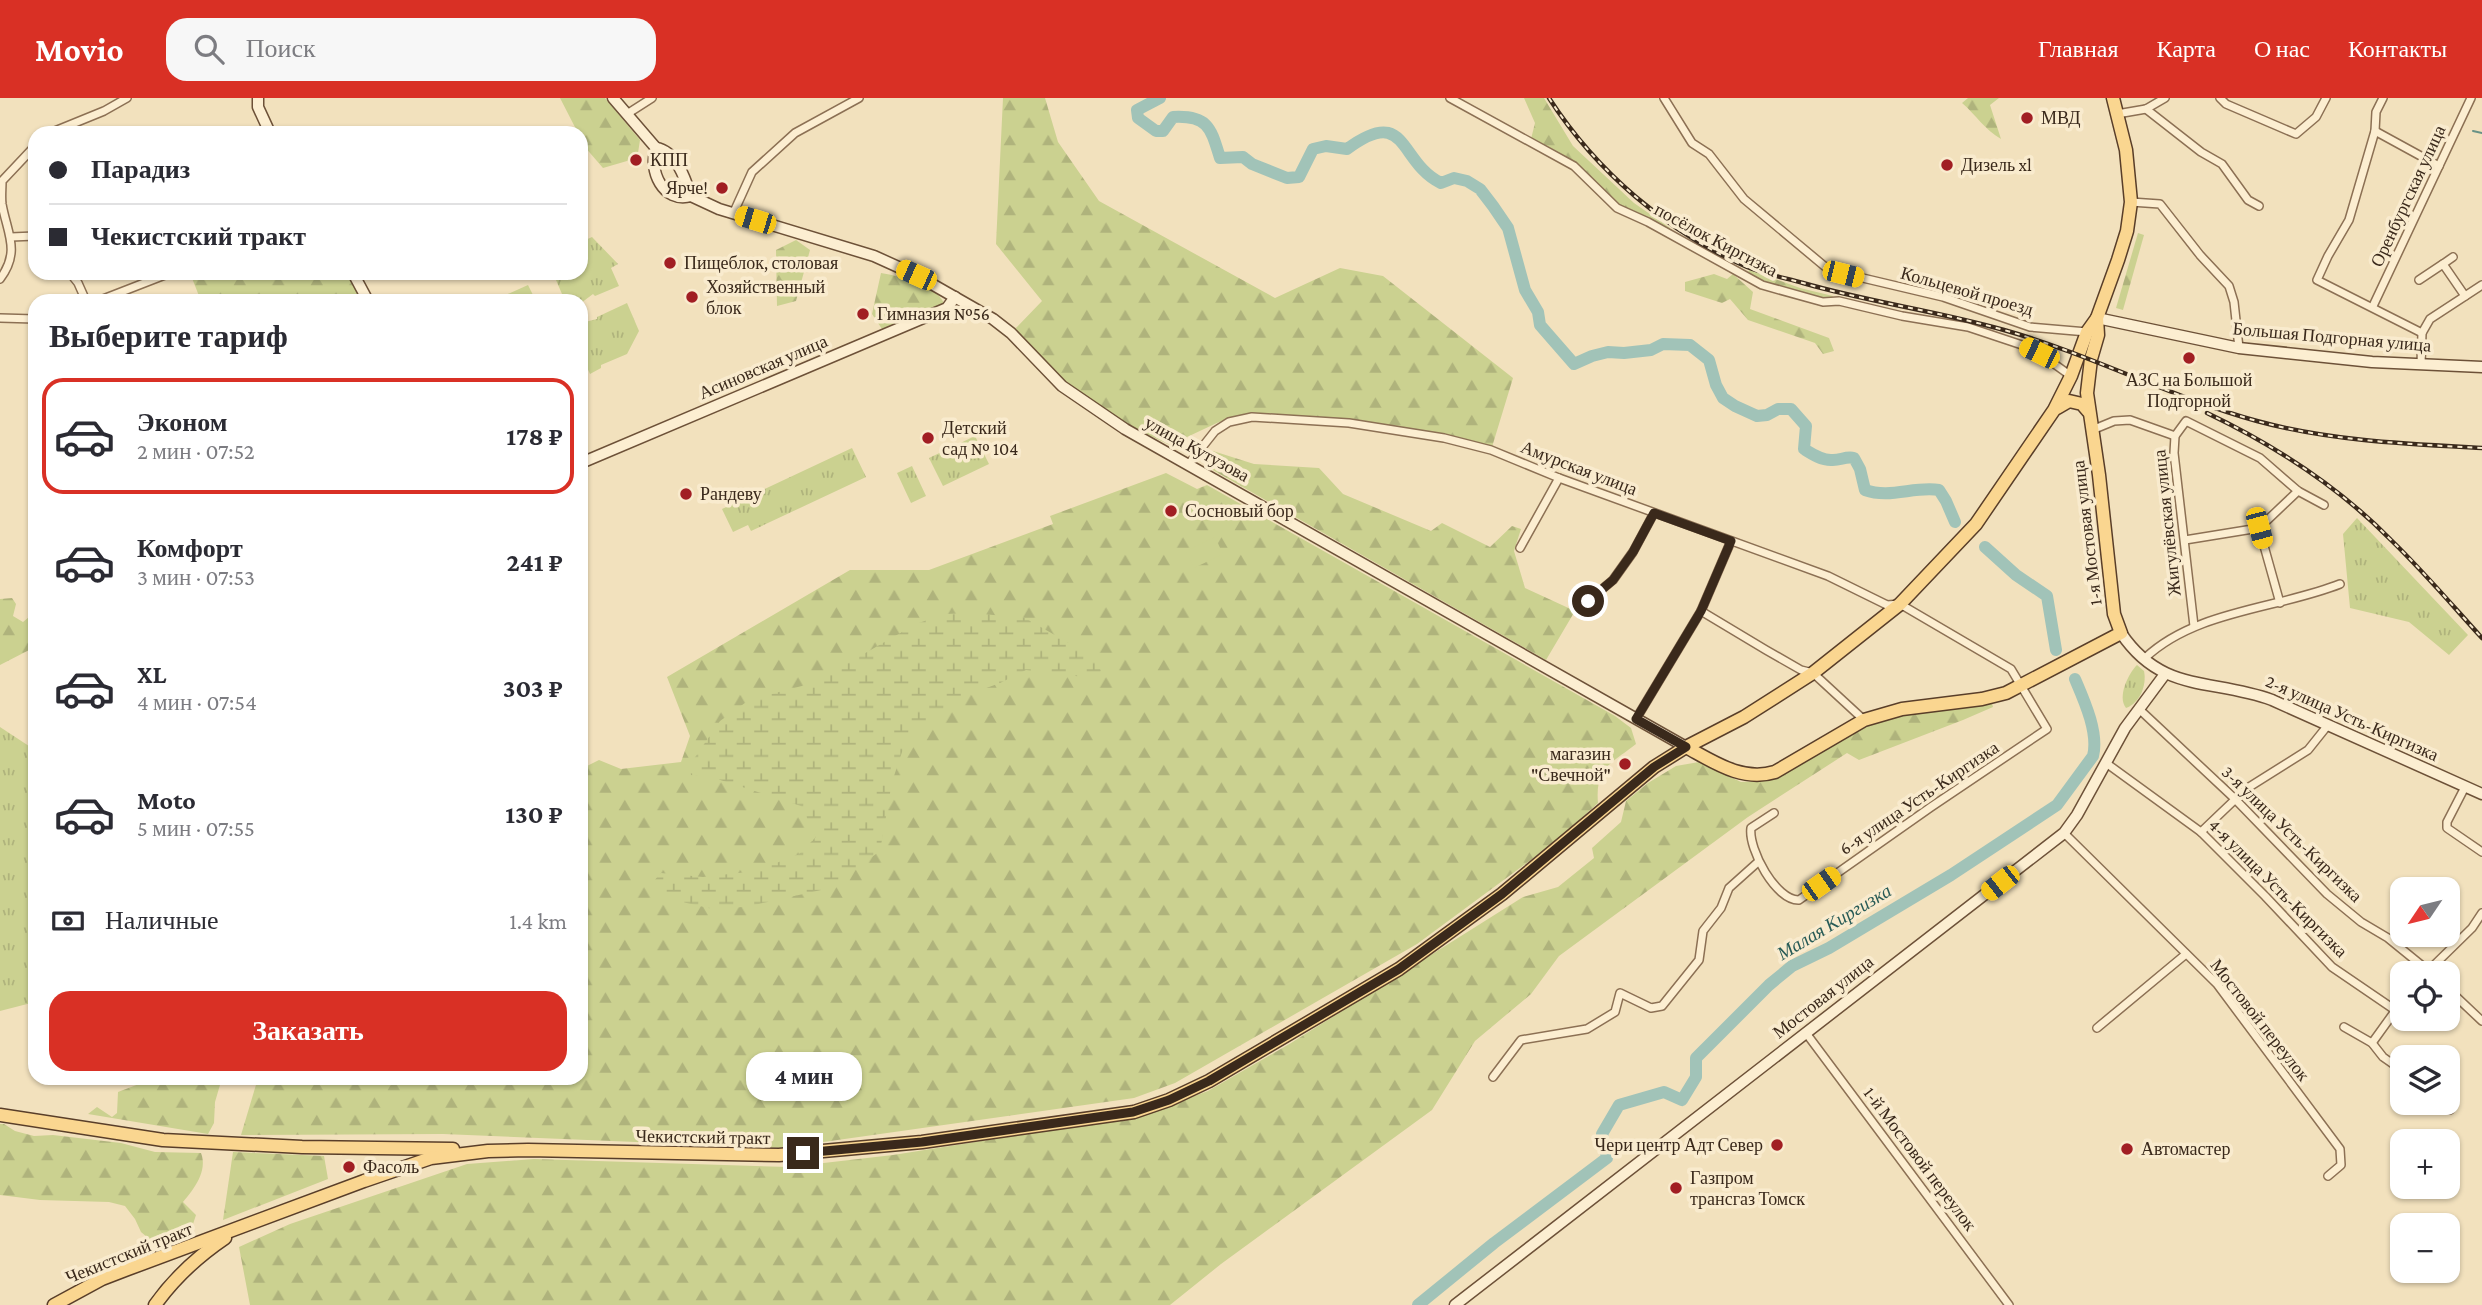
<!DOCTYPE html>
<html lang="ru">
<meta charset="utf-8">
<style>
:root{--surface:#fff;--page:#f7f7f7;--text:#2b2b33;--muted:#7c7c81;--line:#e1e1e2;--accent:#d93025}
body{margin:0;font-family:"Crimson Pro",serif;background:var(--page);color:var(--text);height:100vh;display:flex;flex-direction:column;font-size:26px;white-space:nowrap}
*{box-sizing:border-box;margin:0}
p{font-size:23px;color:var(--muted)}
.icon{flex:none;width:38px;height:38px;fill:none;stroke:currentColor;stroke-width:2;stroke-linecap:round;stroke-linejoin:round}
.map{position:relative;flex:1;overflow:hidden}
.side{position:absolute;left:28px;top:196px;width:560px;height:791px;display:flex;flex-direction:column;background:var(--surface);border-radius:21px;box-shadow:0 2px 5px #0004}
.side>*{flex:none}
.top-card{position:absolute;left:28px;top:28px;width:560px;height:154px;border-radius:21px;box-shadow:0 2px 5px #0004;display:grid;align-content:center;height:154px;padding:0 21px;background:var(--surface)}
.needle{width:46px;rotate:235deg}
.fabs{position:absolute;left:2390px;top:779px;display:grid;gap:14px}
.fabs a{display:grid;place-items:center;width:70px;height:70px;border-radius:14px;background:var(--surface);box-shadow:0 2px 5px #0004;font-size:35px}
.end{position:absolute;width:32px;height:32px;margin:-16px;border:9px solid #3a291b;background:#fff;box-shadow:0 0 0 4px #fff}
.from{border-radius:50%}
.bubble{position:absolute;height:49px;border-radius:21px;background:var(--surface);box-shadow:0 2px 5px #0004;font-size:23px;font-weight:700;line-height:49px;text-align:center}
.car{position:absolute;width:21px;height:42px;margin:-21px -10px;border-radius:9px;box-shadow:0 0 5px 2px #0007;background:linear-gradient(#f5c518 24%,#345 0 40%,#f5c518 0 76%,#345 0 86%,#f5c518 0)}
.top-card b{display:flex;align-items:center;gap:24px;height:66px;font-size:26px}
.top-card b+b{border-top:2px solid var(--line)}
.top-card i{width:18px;height:18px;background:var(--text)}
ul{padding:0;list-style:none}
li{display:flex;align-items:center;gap:21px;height:116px;margin:0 14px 10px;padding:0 7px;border:4px solid transparent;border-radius:21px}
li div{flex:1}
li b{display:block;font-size:26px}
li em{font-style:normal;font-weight:700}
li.active{border-color:var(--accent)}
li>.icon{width:63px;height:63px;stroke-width:1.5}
h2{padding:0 21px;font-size:32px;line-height:84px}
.pay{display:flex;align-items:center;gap:18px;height:77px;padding:0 21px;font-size:26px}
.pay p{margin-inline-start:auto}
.action{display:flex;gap:14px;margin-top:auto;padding:14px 21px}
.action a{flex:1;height:80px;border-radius:21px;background:var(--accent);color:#fff;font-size:28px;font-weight:700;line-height:80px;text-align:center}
header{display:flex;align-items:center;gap:42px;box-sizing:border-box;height:98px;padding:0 35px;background:var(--accent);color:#fff}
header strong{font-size:33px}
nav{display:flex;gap:38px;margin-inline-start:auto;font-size:24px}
.search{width:490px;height:63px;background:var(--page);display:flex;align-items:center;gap:18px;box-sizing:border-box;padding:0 24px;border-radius:21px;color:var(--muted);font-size:26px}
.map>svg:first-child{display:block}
.grass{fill:url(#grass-tufts)}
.forest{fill:url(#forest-firs)}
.wetland{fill:url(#wetland-marsh)}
.garden{fill:#cbd190}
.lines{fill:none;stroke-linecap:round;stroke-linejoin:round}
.stream{stroke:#689286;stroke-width:2}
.river{stroke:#a1c3b8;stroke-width:12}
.street-casing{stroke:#8c7054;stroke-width:10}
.secondary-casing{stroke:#6d5138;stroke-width:13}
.primary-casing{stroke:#593e29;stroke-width:15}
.street{stroke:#fceed1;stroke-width:7}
.secondary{stroke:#fceed1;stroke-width:10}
.primary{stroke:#fad690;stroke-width:12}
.rail-casing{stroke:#3a291b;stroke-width:4.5}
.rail{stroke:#f9ebce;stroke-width:2;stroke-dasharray:5;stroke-linecap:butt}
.route{stroke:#3a291b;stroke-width:9}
.poi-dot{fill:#a11e23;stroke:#f9ebce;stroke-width:2.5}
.labels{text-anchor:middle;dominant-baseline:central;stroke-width:7;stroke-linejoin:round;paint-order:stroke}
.poi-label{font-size:18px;fill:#3a291b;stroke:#f9ebce;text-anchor:start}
.street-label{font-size:18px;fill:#3a291b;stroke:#f9ebce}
.water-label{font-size:19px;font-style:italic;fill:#285b56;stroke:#f9ebce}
</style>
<header>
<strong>Movio</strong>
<div class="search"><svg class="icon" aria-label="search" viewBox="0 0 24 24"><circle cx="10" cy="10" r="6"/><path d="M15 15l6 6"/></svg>Поиск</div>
<nav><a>Главная</a><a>Карта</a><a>О нас</a><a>Контакты</a></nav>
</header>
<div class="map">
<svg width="2482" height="1207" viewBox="0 0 2482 1207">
<defs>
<pattern id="grass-tufts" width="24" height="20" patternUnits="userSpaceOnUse" patternTransform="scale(1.75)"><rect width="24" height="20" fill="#cbd190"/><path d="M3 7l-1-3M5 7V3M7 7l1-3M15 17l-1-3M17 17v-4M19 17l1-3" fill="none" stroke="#afb37c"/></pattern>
<pattern id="forest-firs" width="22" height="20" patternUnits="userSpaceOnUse" patternTransform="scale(1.75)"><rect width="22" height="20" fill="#cbd190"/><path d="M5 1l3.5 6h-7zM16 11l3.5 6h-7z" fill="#afb37c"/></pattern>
<pattern id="wetland-marsh" width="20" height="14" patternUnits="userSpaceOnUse" patternTransform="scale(1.75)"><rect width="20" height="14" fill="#cbd190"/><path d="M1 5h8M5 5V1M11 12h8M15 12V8" fill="none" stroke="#afb37c"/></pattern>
</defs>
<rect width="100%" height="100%" fill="#f2e1bd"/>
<!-- grass -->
<g class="grass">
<path d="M592 139 618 166 611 170 619 188 595 198 593 196 581 205 565 203 553 175H581V144Z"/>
<path d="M528 187 536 203H492Z"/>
<path d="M627 205 639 233 627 256 601 267V270L590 276 581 256V225L597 221V219Z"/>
<path d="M975 338 989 366 943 388 929 360Z"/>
<path d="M852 350 866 379 751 433 748 427 733 434 722 411Z"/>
<path d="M912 368 926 398 911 405 897 375Z"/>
<path d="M2357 420 2468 537 2449 557 2409 524 2350 510 2343 436Z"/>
<path d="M2137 567 2144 573C2147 587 2140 605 2126 610 2117 599 2128 576 2137 567Z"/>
<path d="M0 629 35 652V904L0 913Z"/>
</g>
<!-- forest -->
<g class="forest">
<path d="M560 0H605L640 42 638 55 627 63 603 70 584 48 581 35H578Z"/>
<path d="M1003 0H1045L1058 44 1099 103 1275 200 1340 170 1383 178 1513 280 1492 349 1445 337 1251 316 1219 324 1170 347 1127 327 1065 285 1014 232 1042 203 996 146Z"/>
<path d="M1524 0H1544L1573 48 1634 105 1670 130V134L1618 107 1597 88 1531 41 1535 25Z"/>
<path d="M1968 0H1999L1990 7 2001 41C1985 32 1976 17 1962 5Z"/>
<path d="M2138 135 2144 137 2123 212 2116 210Z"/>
<path d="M796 142 810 152 796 203 777 208 776 152Z"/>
<path d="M1750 172 1800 190 1833 198 1831 201 1823 202 1763 185 1746 175Z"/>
<path d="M190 175H349L364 203H201Z"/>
<path d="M881 175C902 179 933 184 944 205L882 231 872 216Z"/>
<path d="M1714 176 1727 181 1733 176 1753 194 1750 211 1829 240 1834 253 1823 256 1815 245 1748 222 1730 201 1722 205 1685 193V184Z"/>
<path d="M1213 353 1254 366 1319 370 1343 396 1431 433 1442 425 1490 449 1512 428 1521 431 1514 453 1525 490 1575 513 1546 562 1211 371Z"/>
<path d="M1166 375 1197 391 1207 387 1615 618 1631 630 1636 646C1611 666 1595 669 1598 705L1555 744 1417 846 1175 985 1134 1000 781 1050 443 1036 241 1037 258 980H581V671L599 662 621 671 681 664 690 638 667 579 850 472H929L1053 426 1050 418Z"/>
<path d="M12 500 16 506 13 518 23 524 35 514V549L0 567V501Z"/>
<path d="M1991 602 1993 609 1963 622 1859 662 1847 655 1748 719 1559 858 1531 896 1475 943 1432 1012 1221 1166 1170 1207H250L239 1149 290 1126 467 1066 534 1061 789 1069 893 1057 1140 1018 1208 993 1291 945 1523 799 1558 789 1594 760 1592 750 1621 724 1626 703 1648 685 1676 668 1699 664 1741 684 1760 683 1778 677 1849 633 1903 614Z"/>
<path d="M140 980H222L215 1004 214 1025 208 1036 88 1016 97 1009 112 1019 117 1015 118 994 139 986Z"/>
<path d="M0 1026H4L15 1033 34 1038 53 1037 121 1045 155 1054 201 1055C208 1073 194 1091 183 1104L196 1117 193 1126 173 1133 154 1145 141 1134 135 1121 125 1108 109 1104 40 1102 0 1097Z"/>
<path d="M233 1054 324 1058 328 1081 223 1122Z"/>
</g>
<!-- wetland -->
<path class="wetland" d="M972 515 1025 520 1095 560 1101 573 1092 580 1026 572 1000 585 951 603 902 654 892 684 880 753 830 790 750 808 717 812 665 800 653 784 661 775 703 779 756 773 799 756 816 739 801 708 714 680 691 677 689 668 720 623 749 602 813 585 916 526 944 516Z"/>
<!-- garden -->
<path class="garden" d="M1215 439 1223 456 1194 470 1186 453Z"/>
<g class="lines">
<!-- stream -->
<path class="stream" d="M2473 33 2482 35"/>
<!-- river -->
<g class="river">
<path d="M1160 0 1137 12 1138 20 1156 33H1163L1173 19C1209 17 1211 31 1220 60L1243 59 1252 66 1287 80 1299 79 1313 51 1326 48 1347 51C1408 6 1398 64 1441 85L1454 80 1467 83 1480 91 1493 108 1508 130 1525 192 1538 214 1540 227 1574 266 1592 258 1608 254 1624 255 1651 252 1663 246 1690 247 1709 262 1716 287 1723 300 1735 308 1757 318 1767 317 1778 311H1791L1806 328 1804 351C1812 356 1821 362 1831 362 1840 363 1845 358 1854 360L1860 371 1865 392C1890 401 1914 388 1939 392L1946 403 1955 424"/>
<path d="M1985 449 2016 477 2047 498 2056 552"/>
<path d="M1418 1207 1494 1145 1607 1060 1602 1036 1619 1007 1664 994 1682 1002 1696 979V960L1769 887 1792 868 1829 850 1951 777 2057 707 2093 658C2099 635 2084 602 2075 581"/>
</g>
<defs>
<g id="street">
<path d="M1450 0 1574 68 1617 110 1648 124 1762 187 1823 204 1839 203 1902 218 1968 229 2022 247 2039 255 2071 278"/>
<path d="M1664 0 1692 45 1709 56 1744 101 1829 172 1943 199 2030 229 2087 234"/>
<path d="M2220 0 2226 6 2296 36 2316 19 2326 0"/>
<path d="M2383 0 2376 14 2375 33 2349 122 2328 158 2317 182 2422 235"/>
<path d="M2146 11 2201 54 2222 66 2248 102 2259 108"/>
<path d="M627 16 652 0"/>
<path d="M2117 16 2146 11 2165 0"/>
<path d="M2375 33 2439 68"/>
<path d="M50 35 104 13 127 0"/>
<path d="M2131 104 2160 106 2200 157 2229 188 2234 204 2239 250"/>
<path d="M733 116 752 74 795 35 859 0"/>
<path d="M11 139 35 138"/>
<path d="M2443 166 2453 159"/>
<path d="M70 175 78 185 86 203"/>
<path d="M0 181C21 153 7 135 2 106 1 99 2 91 2 83L35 48"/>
<path d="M2419 182 2443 166 2465 198"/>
<path d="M98 203 170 175"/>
<path d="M2373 208 2471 0"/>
<path d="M0 220 35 221"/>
<path d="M2421 266 2422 235 2430 221 2482 187"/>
<path d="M2092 332 2114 323 2130 322 2175 338"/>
<path d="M1188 367 1215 333 1229 324 1252 319 1349 325 1444 340 1491 352 1559 380 1828 478 1887 507 1900 506 2011 571 2047 631 1931 709 1799 802C1776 803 1748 751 1751 730L1774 715"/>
<path d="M2259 430 2298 393"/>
<path d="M2185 442 2259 430 2280 505"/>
<path d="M1520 450 1559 380"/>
<path d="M1588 503 1613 482 1633 454 1654 415"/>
<path d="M1701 513 1766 552 1801 572 1813 575 1864 622"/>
<path d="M2194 528 2174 355 2175 338 2186 323 2260 360 2298 393 2324 407"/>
<path d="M2145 560C2196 512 2277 511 2340 486"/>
<path d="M2139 611 2234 700 2327 796 2361 824 2388 840 2431 875"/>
<path d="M1636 621 1701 513 1731 443"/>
<path d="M2106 665 2201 734 2265 798 2332 869 2395 912"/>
<path d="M2465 689 2447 724V730L2482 754"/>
<path d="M2201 734 2246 691 2308 652 2328 627"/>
<path d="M2064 735 2217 886 2340 1051 2341 1067 2328 1078"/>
<path d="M2426 875 2472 830 2482 815"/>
<path d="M2448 891 2482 923"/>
<path d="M2344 929 2372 945 2383 959 2403 973"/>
<path d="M2097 930 2186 856"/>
<path d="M1806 935 2009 1207"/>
<path d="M2372 945 2403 902"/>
<path d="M1493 979 1521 942 1587 931 1615 914 1620 895 1651 910 1662 908 1699 862 1703 833 1721 810 1729 790 1758 764"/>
<path d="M2442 1004 2450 1012"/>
</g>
<g id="secondary">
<path d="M258 0V9L270 35"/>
<path d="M613 0 656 50"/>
<path d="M656 50C648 72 663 106 691 98L719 111 874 158 916 177 993 221 1011 235 1062 288 1125 331 1686 649"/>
<path d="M656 50C676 53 685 80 691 98"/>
<path d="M353 175 368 203"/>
<path d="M2097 220 2239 250 2372 264 2482 269"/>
<path d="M581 365 947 210 955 199"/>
<path d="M2121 535C2162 596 2212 580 2272 602L2482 696"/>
<path d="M1455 1207 2064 735 2077 717 2125 630 2165 576"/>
</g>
<g id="primary">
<path d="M2057 310 2069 303 2082 306 2088 313"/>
<path d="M1686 649C1714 664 1742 684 1775 674L1864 622 1902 611 1982 601 2006 595 2121 535 2114 516 2099 377 2087 295 2091 261 2098 237 2097 220"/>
<path d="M0 1017 163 1042 302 1049 453 1051"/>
<path d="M54 1207 102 1181 128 1171 364 1083 431 1060 488 1053 528 1052 779 1057 922 1044 1134 1014 1169 1002 1209 983 1399 871 1502 796 1654 669 1686 649 1744 619 1813 575 1900 506 1976 426 2054 312 2071 278 2087 234 2097 220 2118 162 2127 133 2131 104 2126 52 2113 0"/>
<path d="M155 1207C175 1179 197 1159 225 1140"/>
</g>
</defs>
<!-- street casing -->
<use href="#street" class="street-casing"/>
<!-- secondary casing -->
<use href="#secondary" class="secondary-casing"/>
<!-- primary casing -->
<use href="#primary" class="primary-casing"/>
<!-- street -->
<use href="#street" class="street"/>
<!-- secondary -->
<use href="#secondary" class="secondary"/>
<!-- primary -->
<use href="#primary" class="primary"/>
<defs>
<g id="rail">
<path d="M1549 0C1596 73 1667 134 1747 169 1765 176 1785 180 1803 185 1869 204 1937 213 2004 232 2090 256 2170 299 2257 323 2330 343 2407 346 2482 350"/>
<path d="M2207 315C2274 347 2339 389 2391 442 2423 473 2452 507 2482 540"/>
</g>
</defs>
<!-- rail casing -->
<use href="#rail" class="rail-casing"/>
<!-- rail -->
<use href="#rail" class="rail"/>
</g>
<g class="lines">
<!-- route -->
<path class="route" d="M803 1055 922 1044 1133 1014 1169 1002 1209 983 1399 871 1502 796 1654 669 1686 649 1636 621 1701 513 1731 443 1654 415 1633 454 1613 482 1588 503"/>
</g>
<!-- markers -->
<g class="poi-dot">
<circle cx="2027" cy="20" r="7"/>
<circle cx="636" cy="62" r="7"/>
<circle cx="1947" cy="67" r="7"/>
<circle cx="722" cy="90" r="7"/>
<circle cx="670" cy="165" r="7"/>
<circle cx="692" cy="199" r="7"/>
<circle cx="863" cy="216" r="7"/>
<circle cx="2189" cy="260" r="7"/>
<circle cx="928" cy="340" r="7"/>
<circle cx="686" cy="396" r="7"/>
<circle cx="1171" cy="413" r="7"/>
<circle cx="1625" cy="666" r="7"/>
<circle cx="1777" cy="1047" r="7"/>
<circle cx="2127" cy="1051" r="7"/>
<circle cx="349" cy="1069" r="7"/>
<circle cx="1676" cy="1090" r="7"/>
</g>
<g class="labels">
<!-- poi labels -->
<g class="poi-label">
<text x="2041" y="20">МВД</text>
<text x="650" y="62">КПП</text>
<text x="1961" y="67">Дизель xl</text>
<text x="708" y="90" text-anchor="end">Ярче!</text>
<text x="684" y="165">Пищеблок, столовая</text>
<text x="706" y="189">Хозяйственный<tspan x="706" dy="21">блок</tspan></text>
<text x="877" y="216">Гимназия №56</text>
<text x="2189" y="282" text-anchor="middle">АЗС на Большой<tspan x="2189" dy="21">Подгорной</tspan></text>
<text x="942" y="330">Детский<tspan x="942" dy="21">сад № 104</tspan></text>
<text x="700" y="396">Рандеву</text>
<text x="1185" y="413">Сосновый бор</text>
<text x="1611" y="656" text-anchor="end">магазин<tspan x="1611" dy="21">"Свечной"</tspan></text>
<text x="1763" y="1047" text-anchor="end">Чери центр Адт Север</text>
<text x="2141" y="1051">Автомастер</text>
<text x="363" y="1069">Фасоль</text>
<text x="1690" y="1080">Газпром<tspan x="1690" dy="21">трансгаз Томск</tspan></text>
</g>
<!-- street labels -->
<g class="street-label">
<text transform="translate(2408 98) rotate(-65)">Оренбургская улица</text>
<text transform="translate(1716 142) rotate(28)">посёлок Киргизка</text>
<text transform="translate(1967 193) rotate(16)">Кольцевой проезд</text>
<text transform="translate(2332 239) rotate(5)">Большая Подгорная улица</text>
<text transform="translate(763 269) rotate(-23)">Асиновская улица</text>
<text transform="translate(1197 351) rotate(29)">улица Кутузова</text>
<text transform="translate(1579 370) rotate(21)">Амурская улица</text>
<text transform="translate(2167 425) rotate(-96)">Жигулёвская улица</text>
<text transform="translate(2087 435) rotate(-97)">1-я Мостовая улица</text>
<text transform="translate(2352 620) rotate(24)">2-я улица Усть-Киргизка</text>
<text transform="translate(1919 700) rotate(-34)">6-я улица Усть-Киргизка</text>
<text transform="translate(2292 736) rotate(44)">3-я улица Усть-Киргизка</text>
<text transform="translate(2278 790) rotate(45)">4-я улица Усть-Киргизка</text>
<text transform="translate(1823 899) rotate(-38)">Мостовая улица</text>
<text transform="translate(2260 922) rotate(52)">Мостовой переулок</text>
<text transform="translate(703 1039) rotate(1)">Чекистский тракт</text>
<text transform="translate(1920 1061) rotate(53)">1-й Мостовой переулок</text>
<text transform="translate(129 1155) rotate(-22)">Чекистский тракт</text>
</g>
<!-- water labels -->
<g class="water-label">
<text transform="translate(1834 824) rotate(-31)">Малая Киргизка</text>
</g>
</g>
</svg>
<div class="fabs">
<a><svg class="needle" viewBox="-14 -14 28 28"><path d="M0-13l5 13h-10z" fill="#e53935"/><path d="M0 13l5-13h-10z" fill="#7c7c81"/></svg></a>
<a><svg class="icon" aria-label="locate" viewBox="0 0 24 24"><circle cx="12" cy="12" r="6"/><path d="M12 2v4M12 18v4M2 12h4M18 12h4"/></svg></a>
<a><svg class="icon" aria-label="layers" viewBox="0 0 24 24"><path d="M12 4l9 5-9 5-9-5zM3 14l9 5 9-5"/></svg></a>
<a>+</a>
<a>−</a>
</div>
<i class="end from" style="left:1588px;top:503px"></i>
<i class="end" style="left:803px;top:1055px"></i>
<div class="bubble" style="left:746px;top:954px;width:116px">4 мин</div>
<i class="car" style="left:755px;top:122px;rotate:287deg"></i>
<i class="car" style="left:1843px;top:176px;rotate:104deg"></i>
<i class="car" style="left:916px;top:177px;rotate:294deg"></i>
<i class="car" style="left:2039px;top:255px;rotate:296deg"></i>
<i class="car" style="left:2259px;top:430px;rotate:165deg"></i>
<i class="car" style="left:2000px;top:785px;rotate:232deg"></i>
<i class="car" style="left:1821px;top:786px;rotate:55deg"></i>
<div class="top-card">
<b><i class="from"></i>Парадиз</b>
<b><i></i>Чекистский тракт</b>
</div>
<section class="side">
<h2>Выберите тариф</h2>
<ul>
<li class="active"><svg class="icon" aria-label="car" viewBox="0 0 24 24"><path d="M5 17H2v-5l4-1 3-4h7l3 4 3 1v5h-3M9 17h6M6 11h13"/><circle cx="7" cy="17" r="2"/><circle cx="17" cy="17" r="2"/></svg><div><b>Эконом</b><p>2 мин · 07:52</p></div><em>178 ₽</em></li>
<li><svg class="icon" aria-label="car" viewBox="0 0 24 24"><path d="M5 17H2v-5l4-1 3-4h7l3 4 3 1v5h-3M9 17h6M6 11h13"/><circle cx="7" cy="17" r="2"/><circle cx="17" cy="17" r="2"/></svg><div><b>Комфорт</b><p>3 мин · 07:53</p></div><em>241 ₽</em></li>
<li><svg class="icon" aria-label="car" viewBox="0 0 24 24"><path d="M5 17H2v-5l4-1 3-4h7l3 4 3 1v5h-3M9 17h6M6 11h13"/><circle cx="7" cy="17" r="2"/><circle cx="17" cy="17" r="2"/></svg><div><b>XL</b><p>4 мин · 07:54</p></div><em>303 ₽</em></li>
<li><svg class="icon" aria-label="car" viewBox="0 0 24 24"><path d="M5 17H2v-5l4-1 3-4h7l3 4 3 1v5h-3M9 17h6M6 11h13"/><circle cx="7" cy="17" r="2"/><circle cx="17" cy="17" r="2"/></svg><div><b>Moto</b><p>5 мин · 07:55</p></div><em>130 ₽</em></li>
</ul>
<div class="pay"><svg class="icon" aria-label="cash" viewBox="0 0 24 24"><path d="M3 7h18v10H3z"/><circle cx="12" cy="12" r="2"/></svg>Наличные<p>1.4 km</p></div>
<div class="action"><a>Заказать</a></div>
</section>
</div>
